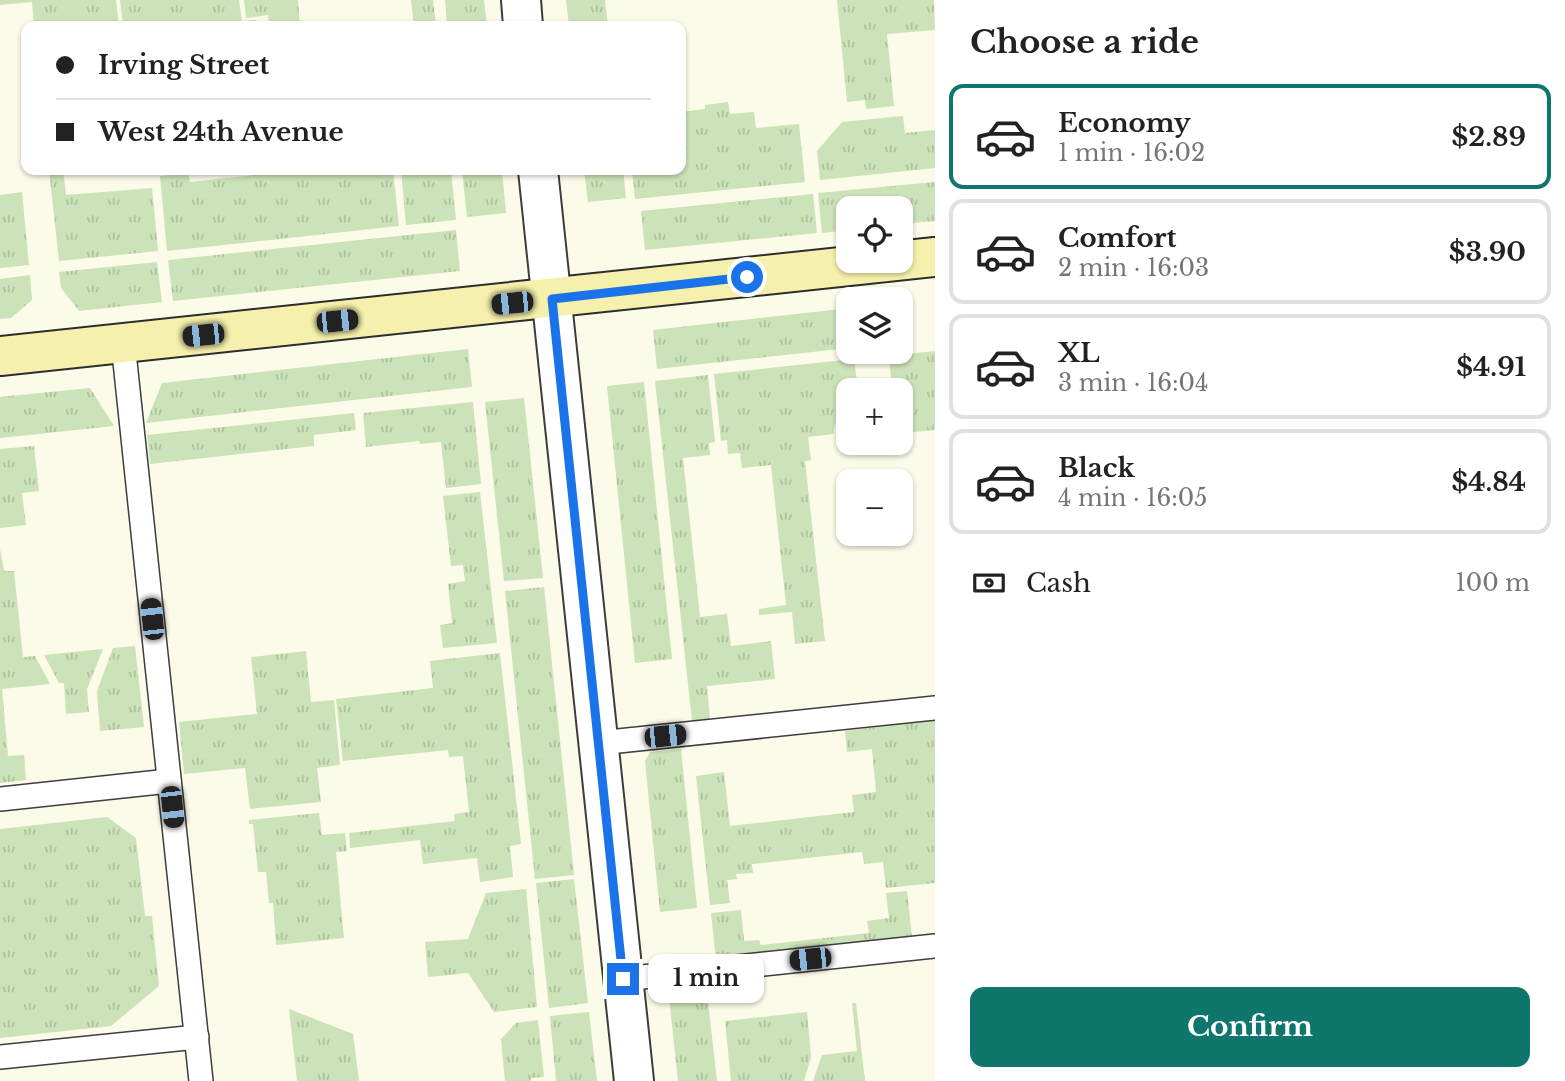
<!DOCTYPE html>
<meta charset="utf-8">
<style>
:root{--surface:#fff;--page:#f2f2f2;--text:#222;--muted:#767676;--line:#e0e0e0;--accent:#0f766e}
body{margin:0;font-family:"Libre Baskerville",serif;background:var(--page);color:var(--text);height:100vh;display:flex;flex-direction:column;font-size:26px;white-space:nowrap}
*{box-sizing:border-box;margin:0}
p{font-size:23px;color:var(--muted)}
.icon{flex:none;width:38px;height:38px;fill:none;stroke:currentColor;stroke-width:2;stroke-linecap:round;stroke-linejoin:round}
.map{position:relative;flex:1;overflow:hidden}
.panel{display:flex;flex-direction:column;background:var(--surface);width:630px}
.panel>*{flex:none}
.guide{position:absolute;left:21px;top:21px;width:665px;height:154px;border-radius:14px;box-shadow:0 2px 5px #0004;display:grid;align-content:center;height:154px;padding:0 35px;background:var(--surface)}
.tools{position:absolute;left:836px;top:196px;display:grid;gap:14px}
.tools a{display:grid;place-items:center;width:77px;height:77px;border-radius:14px;background:var(--surface);box-shadow:0 2px 5px #0004;font-size:35px}
.end{position:absolute;width:32px;height:32px;margin:-16px;border:9px solid #1a73e8;background:#fff;box-shadow:0 0 0 4px #fff}
.from{border-radius:50%}
.bubble{position:absolute;height:49px;border-radius:14px;background:var(--surface);box-shadow:0 2px 5px #0004;font-size:23px;font-weight:700;line-height:49px;text-align:center}
.car{position:absolute;width:21px;height:42px;margin:-21px -10px;border-radius:9px;box-shadow:0 0 5px 2px #0007;background:linear-gradient(#222 24%,#8ab4d8 0 40%,#222 0 76%,#8ab4d8 0 86%,#222 0)}
.guide b{display:flex;align-items:center;gap:24px;height:66px;font-size:26px}
.guide b+b{border-top:2px solid var(--line)}
.guide i{width:18px;height:18px;background:var(--text)}
ul{padding:0;list-style:none}
li{display:flex;align-items:center;gap:21px;height:105px;margin:0 14px 10px;padding:0 21px;border:4px solid var(--line);border-radius:14px}
li div{flex:1}
li b{display:block;font-size:26px}
li em{font-style:normal;font-weight:700}
li.current{border-color:var(--accent)}
li>.icon{width:63px;height:63px;stroke-width:1.5}
h2{padding:0 35px;font-size:32px;line-height:84px}
.pay{display:flex;align-items:center;gap:18px;height:77px;padding:0 35px;font-size:26px}
.pay p{margin-inline-start:auto}
.cta{display:flex;gap:14px;margin-top:auto;padding:14px 35px}
.cta a{flex:1;height:80px;border-radius:14px;background:var(--accent);color:#fff;font-size:28px;font-weight:700;line-height:80px;text-align:center}
main{display:flex;flex:1;min-height:0}
.map>svg:first-child{display:block}
.grass{fill:url(#grass-tufts)}
.lines{fill:none;stroke-linecap:round;stroke-linejoin:round}
.lane-casing{stroke:#3d3d3d;stroke-width:26}
.street-casing{stroke:#3d3d3d;stroke-width:42}
.secondary-casing{stroke:#2c2c2c;stroke-width:42}
.lane{stroke:#fff;stroke-width:23}
.street{stroke:#fff;stroke-width:38}
.secondary{stroke:#f5f0ab;stroke-width:38}
.route{stroke:#1a73e8;stroke-width:9}
</style>
<main>
<div class="map">
<svg width="935" height="1081" viewBox="0 0 935 1081">
<defs>
<pattern id="grass-tufts" width="24" height="20" patternUnits="userSpaceOnUse" patternTransform="scale(1.75)"><rect width="24" height="20" fill="#cce2b8"/><path d="M3 7l-1-3M5 7V3M7 7l1-3M15 17l-1-3M17 17v-4M19 17l1-3" fill="none" stroke="#aec19d"/></pattern>
</defs>
<rect width="100%" height="100%" fill="#fcfae9"/>
<!-- grass -->
<g class="grass">
<path d="M0 0H116L119 26H34L32 2 0 5Z"/>
<path d="M120 0H239L242 21 256 20V26H123Z"/>
<path d="M244 0H298L300 26H269L268 15 246 18Z"/>
<path d="M411 0H433L436 26H414Z"/>
<path d="M445 0H484L487 26H447Z"/>
<path d="M566 0H605L608 26H569Z"/>
<path d="M837 0H934L935 30 887 34 894 106 866 109 865 100 847 102Z"/>
<path d="M728 102 730 114 754 112 756 128 799 124 805 182 635 199 632 170H681V112L705 109V105Z"/>
<path d="M903 116 905 133 935 130V168L820 180 817 151 842 122Z"/>
<path d="M49 170H63L66 195 152 188 158 251 59 261Z"/>
<path d="M173 170H188L190 182 301 170H393L399 226 167 251 160 176 173 175Z"/>
<path d="M401 170H451L456 220 406 225Z"/>
<path d="M462 170H502L506 213 467 217Z"/>
<path d="M584 170H623L626 198 588 202Z"/>
<path d="M935 182V221L901 224V208H849V230L822 233 818 193Z"/>
<path d="M22 192 29 265 0 268V195Z"/>
<path d="M813 194 817 233 645 250 641 211Z"/>
<path d="M456 230 460 271 173 301 168 260Z"/>
<path d="M157 262 162 302 79 311 61 288 59 272Z"/>
<path d="M30 275 32 300 11 318 0 319V279Z"/>
<path d="M841 309 849 327V348L657 369 653 330Z"/>
<path d="M468 349 472 387 146 423 162 383Z"/>
<path d="M935 351V430L903 433 904 449 897 450V443H901V390H892L889 356Z"/>
<path d="M854 359 858 390H849V411C839 417 833 422 834 434L808 437 811 460 805 461 825 641 795 644 792 612 759 615V609L786 605 771 465 742 468 740 453 728 454 727 440 721 441 714 374Z"/>
<path d="M708 375 715 442 709 443 710 455 683 458 700 617 727 614 731 646 771 641 775 679 707 686 710 719 692 721 655 381Z"/>
<path d="M644 382 672 659 635 663 607 386Z"/>
<path d="M90 388 114 426 0 438V397Z"/>
<path d="M524 398 543 578 504 581 485 402Z"/>
<path d="M473 402 481 484 446 488 441 442 420 444 419 441 366 447 363 413Z"/>
<path d="M354 413 356 430 314 435V446L150 464 147 435Z"/>
<path d="M34 446 39 491 22 493 26 525 0 528V449Z"/>
<path d="M480 492 497 643 443 648 440 625 452 623 448 584 465 581 463 565 451 566 443 496Z"/>
<path d="M0 549 4 571H14L23 657 35 656 50 684 2 689 8 756 24 755 26 780 0 783Z"/>
<path d="M544 587 574 875 535 879 505 591Z"/>
<path d="M135 646 144 727 100 731 97 691 113 648Z"/>
<path d="M103 649 87 689 89 712 66 714 64 683H59L44 655Z"/>
<path d="M306 651 311 702 334 700 340 765 317 768 321 802 250 809 245 768 184 774 179 722 257 714 251 657Z"/>
<path d="M500 653 521 844 510 846 513 877 480 882 477 858 423 864 420 840 350 848 349 833 455 821 454 814 469 812 463 756 449 757 448 750 343 761 336 699 433 688 430 661Z"/>
<path d="M935 720V883L886 888 883 862 864 864 862 852 752 864 753 873 736 874 737 879 727 880 730 903 710 905 696 776 724 772 730 826 854 812 852 795 876 792 872 749 847 752 845 731Z"/>
<path d="M681 749 697 908 660 912 645 761 650 752Z"/>
<path d="M319 813 322 835 345 833 347 851 336 852 344 938 276 945 273 903H269L266 872H258L253 824H249V820Z"/>
<path d="M107 817 136 838 145 916H152L159 986 111 1026 0 1038V829Z"/>
<path d="M574 879 588 1003 549 1008 536 883Z"/>
<path d="M526 889 537 1007 494 1012 468 973 428 977 425 942 468 939 486 893Z"/>
<path d="M907 891 912 937 716 960 711 913 741 910 744 941 759 940 761 945 869 933 867 921 889 918 886 893Z"/>
<path d="M706 984 717 1081H678L668 988Z"/>
<path d="M852 1003H856L865 1081H813L822 1055 857 1051Z"/>
<path d="M289 1009 353 1034 359 1081H297Z"/>
<path d="M589 1012 597 1081H556L550 1016Z"/>
<path d="M807 1012 811 1057 804 1081H731L725 1021Z"/>
<path d="M538 1020 544 1077 531 1078V1081H505L501 1039 516 1023Z"/>
</g>
<g class="lines">
<defs>
<g id="lane">
<path d="M123 343 201 1081"/>
<path d="M599 743 935 708"/>
<path d="M0 799 169 781"/>
<path d="M623 979 935 946"/>
<path d="M0 1057 197 1037"/>
</g>
<g id="street">
<path d="M521 0 523 26"/>
<path d="M538 170 634 1081"/>
</g>
<path id="secondary" d="M0 356 935 257"/>
</defs>
<!-- lane casing -->
<use href="#lane" class="lane-casing"/>
<!-- street casing -->
<use href="#street" class="street-casing"/>
<!-- secondary casing -->
<use href="#secondary" class="secondary-casing"/>
<!-- lane -->
<use href="#lane" class="lane"/>
<!-- street -->
<use href="#street" class="street"/>
<!-- secondary -->
<use href="#secondary" class="secondary"/>
</g>
<g class="lines">
<!-- route -->
<path class="route" d="M623 979 552 299 747 277"/>
</g>
</svg>
<div class="tools">
<a><svg class="icon" aria-label="locate" viewBox="0 0 24 24"><circle cx="12" cy="12" r="6"/><path d="M12 2v4M12 18v4M2 12h4M18 12h4"/></svg></a>
<a><svg class="icon" aria-label="layers" viewBox="0 0 24 24"><path d="M12 4l9 5-9 5-9-5zM3 14l9 5 9-5"/></svg></a>
<a>+</a>
<a>−</a>
</div>
<i class="end from" style="left:747px;top:277px"></i>
<i class="end" style="left:623px;top:979px"></i>
<div class="bubble" style="left:648px;top:954px;width:116px">1 min</div>
<i class="car" style="left:512px;top:303px;rotate:264deg"></i>
<i class="car" style="left:337px;top:321px;rotate:84deg"></i>
<i class="car" style="left:203px;top:335px;rotate:264deg"></i>
<i class="car" style="left:152px;top:619px;rotate:354deg"></i>
<i class="car" style="left:665px;top:736px;rotate:84deg"></i>
<i class="car" style="left:172px;top:807px;rotate:174deg"></i>
<i class="car" style="left:810px;top:959px;rotate:264deg"></i>
<div class="guide">
<b><i class="from"></i>Irving Street</b>
<b><i></i>West 24th Avenue</b>
</div>
</div>
<section class="panel">
<h2>Choose a ride</h2>
<ul>
<li class="current"><svg class="icon" aria-label="car" viewBox="0 0 24 24"><path d="M5 17H2v-5l4-1 3-4h7l3 4 3 1v5h-3M9 17h6M6 11h13"/><circle cx="7" cy="17" r="2"/><circle cx="17" cy="17" r="2"/></svg><div><b>Economy</b><p>1 min · 16:02</p></div><em>$2.89</em></li>
<li><svg class="icon" aria-label="car" viewBox="0 0 24 24"><path d="M5 17H2v-5l4-1 3-4h7l3 4 3 1v5h-3M9 17h6M6 11h13"/><circle cx="7" cy="17" r="2"/><circle cx="17" cy="17" r="2"/></svg><div><b>Comfort</b><p>2 min · 16:03</p></div><em>$3.90</em></li>
<li><svg class="icon" aria-label="car" viewBox="0 0 24 24"><path d="M5 17H2v-5l4-1 3-4h7l3 4 3 1v5h-3M9 17h6M6 11h13"/><circle cx="7" cy="17" r="2"/><circle cx="17" cy="17" r="2"/></svg><div><b>XL</b><p>3 min · 16:04</p></div><em>$4.91</em></li>
<li><svg class="icon" aria-label="car" viewBox="0 0 24 24"><path d="M5 17H2v-5l4-1 3-4h7l3 4 3 1v5h-3M9 17h6M6 11h13"/><circle cx="7" cy="17" r="2"/><circle cx="17" cy="17" r="2"/></svg><div><b>Black</b><p>4 min · 16:05</p></div><em>$4.84</em></li>
</ul>
<div class="pay"><svg class="icon" aria-label="cash" viewBox="0 0 24 24"><path d="M3 7h18v10H3z"/><circle cx="12" cy="12" r="2"/></svg>Cash<p>100 m</p></div>
<div class="cta"><a>Confirm</a></div>
</section>
</main>
